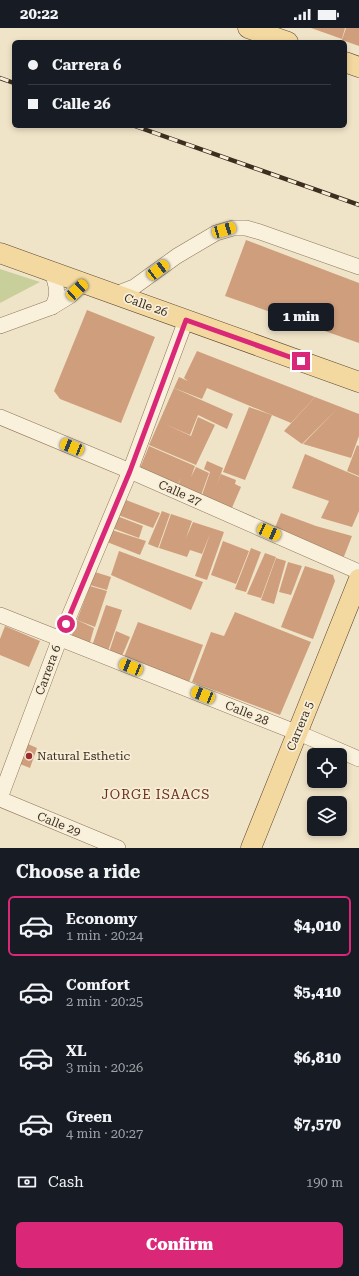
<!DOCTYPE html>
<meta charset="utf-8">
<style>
:root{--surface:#171b24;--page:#242831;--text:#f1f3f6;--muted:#9ea1a6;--line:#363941;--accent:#db2777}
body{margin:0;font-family:"Roboto Serif",serif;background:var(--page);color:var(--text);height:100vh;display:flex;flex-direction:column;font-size:15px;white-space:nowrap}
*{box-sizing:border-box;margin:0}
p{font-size:13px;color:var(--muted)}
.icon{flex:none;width:22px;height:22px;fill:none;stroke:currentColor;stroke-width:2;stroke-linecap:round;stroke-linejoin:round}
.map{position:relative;height:820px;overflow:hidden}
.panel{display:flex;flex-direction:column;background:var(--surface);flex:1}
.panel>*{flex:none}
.guide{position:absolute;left:12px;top:12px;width:335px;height:88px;border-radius:6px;box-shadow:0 2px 6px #0003;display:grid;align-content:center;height:88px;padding:0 16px;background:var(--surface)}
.tools{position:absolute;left:307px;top:720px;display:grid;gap:8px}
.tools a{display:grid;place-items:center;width:40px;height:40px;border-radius:6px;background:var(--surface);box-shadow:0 2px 6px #0003;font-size:20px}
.end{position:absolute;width:18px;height:18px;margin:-9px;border:5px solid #db2777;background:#fff;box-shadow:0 0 0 2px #fff}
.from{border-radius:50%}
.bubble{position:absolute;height:28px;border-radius:6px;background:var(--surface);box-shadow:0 2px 6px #0003;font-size:13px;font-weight:800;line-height:28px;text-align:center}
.car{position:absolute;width:12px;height:24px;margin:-12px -6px;border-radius:5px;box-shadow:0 0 3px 1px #0007;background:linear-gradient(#f5c518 24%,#345 0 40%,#f5c518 0 76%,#345 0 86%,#f5c518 0)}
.guide b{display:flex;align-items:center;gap:14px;height:38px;font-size:15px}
.guide b+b{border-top:1px solid var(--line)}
.guide i{width:10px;height:10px;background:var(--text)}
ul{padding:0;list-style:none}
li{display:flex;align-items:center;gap:12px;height:60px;margin:0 8px 6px;padding:0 8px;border:2px solid transparent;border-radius:6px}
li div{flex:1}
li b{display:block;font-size:15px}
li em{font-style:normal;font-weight:800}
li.selected{border-color:var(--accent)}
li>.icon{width:36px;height:36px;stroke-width:1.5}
h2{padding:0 16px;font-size:18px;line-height:48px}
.pay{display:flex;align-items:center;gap:10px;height:44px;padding:0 16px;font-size:15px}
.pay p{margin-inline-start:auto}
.button{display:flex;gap:8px;margin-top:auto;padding:8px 16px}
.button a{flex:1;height:46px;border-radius:6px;background:var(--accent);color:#fff;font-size:16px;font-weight:800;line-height:46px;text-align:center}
.status{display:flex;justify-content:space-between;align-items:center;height:28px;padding:0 20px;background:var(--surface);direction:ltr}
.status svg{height:11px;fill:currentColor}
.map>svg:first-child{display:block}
.green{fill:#c9cf9b}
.building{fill:#cf9f7d}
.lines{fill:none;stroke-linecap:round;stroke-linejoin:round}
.minor-casing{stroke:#8d765c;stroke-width:16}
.major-casing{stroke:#5b4430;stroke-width:21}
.minor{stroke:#faf1dc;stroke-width:15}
.major{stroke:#f3d9a0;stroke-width:20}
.rail-casing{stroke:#3d2e20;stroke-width:4.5}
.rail{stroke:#f7eed8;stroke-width:3;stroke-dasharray:9;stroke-linecap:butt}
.route{stroke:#db2777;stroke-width:5}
.poi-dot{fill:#9e2a2b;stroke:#f7eed8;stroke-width:1.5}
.labels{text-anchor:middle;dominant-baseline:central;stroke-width:3.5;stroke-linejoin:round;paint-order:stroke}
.street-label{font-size:12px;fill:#3d2e20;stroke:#f7eed8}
.poi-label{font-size:12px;fill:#3d2e20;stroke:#f7eed8;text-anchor:start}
.neighbourhood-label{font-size:13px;letter-spacing:1px;fill:#6b2e1e;stroke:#f7eed8}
</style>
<div class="status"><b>20:22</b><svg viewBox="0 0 49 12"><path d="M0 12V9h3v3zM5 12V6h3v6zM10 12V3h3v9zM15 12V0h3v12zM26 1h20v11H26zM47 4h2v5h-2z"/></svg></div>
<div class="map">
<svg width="359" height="820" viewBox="0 0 359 820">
<rect width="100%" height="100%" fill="#f0e4c8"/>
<!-- green -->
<path class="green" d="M0 241 40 254 0 275Z"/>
<!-- building -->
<g class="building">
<path d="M311 0H345L342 11Z"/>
<path d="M346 0H359V18L342 12Z"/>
<path d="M246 212 359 255V315L225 268Z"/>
<path d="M87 282 155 309 121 395 60 371 54 363Z"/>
<path d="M197 323 315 369 291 395 207 360 202 371 174 360 179 349 188 353 184 350Z"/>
<path d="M174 360 233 386 227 401 198 387 190 407 165 396 191 408 198 389 215 397 196 437 149 417Z"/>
<path d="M315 369 359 386V408L351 430 303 416 337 381 302 416 284 403Z"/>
<path d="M249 379 272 387 245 452 223 444Z"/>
<path d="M357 417 359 418V448L347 443Z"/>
<path d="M149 418 195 438 191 449 196 439 209 445 200 470 177 460 181 450 176 460 138 445Z"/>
<path d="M305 426 359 449V483L352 499 321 490 329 473 292 460Z"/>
<path d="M207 433 223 440 216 459 221 446 236 452 235 456 241 459 231 482 201 470 210 444 204 441Z"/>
<path d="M126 472 160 485 153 500 118 487 123 474Z"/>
<path d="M162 483 170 486 158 520 148 516Z"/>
<path d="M281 485 316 498 352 508 343 531 274 502Z"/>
<path d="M171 486 192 493 186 510 193 494 224 504 207 552 195 548 210 506 202 526 190 522 187 529 159 520Z"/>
<path d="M117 488 143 498 139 510 112 500Z"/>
<path d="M112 502 146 513 140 527 107 514Z"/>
<path d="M223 513 249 523 236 556 211 547Z"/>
<path d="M251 520 261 524 246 564 235 561Z"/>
<path d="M119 523 203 554 191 582 111 547Z"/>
<path d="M265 525 276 529 261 570 247 566Z"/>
<path d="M276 530 286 533 274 576 261 572Z"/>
<path d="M288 534 302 538 291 567 279 564Z"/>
<path d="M305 538 333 547 335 553 313 611 281 599Z"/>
<path d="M95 544 111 549 107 562 90 557Z"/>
<path d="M90 558 107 563 95 599 77 592Z"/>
<path d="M106 577 122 582 108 623 92 618Z"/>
<path d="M235 584 311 614 280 687 192 654 211 604 224 608Z"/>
<path d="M77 592 94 600 89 618 70 612Z"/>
<path d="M138 594 203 617 189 654 124 629Z"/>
<path d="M5 598 40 613 29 639 0 627V611Z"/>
<path d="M116 603 130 609 122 628 109 624Z"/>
<path d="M28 716 37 720 30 740 20 736Z"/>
</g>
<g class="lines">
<defs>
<g id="minor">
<path d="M116 266 134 259 177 228 216 205 233 200H246L260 204 359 239"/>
<path d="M52 279C60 266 56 257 52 244"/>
<path d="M0 298 52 279 70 268 84 255"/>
<path d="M0 389 130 443 359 544"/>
<path d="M0 587 308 709 359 731"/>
<path d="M0 770 60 610 130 443 186 292"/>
<path d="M0 771 118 820"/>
</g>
<g id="major">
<path d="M248 0 288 14"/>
<path d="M345 34 359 39"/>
<path d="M0 225 359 354"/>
<path d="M251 820 359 551"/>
</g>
</defs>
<!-- minor casing -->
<use href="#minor" class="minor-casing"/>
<!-- major casing -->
<use href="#major" class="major-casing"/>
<!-- minor -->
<use href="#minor" class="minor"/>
<!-- major -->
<use href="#major" class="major"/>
<defs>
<g id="rail">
<path d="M0 50 14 55"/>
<path d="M135 98 359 177"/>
</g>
</defs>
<!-- rail casing -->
<use href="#rail" class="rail-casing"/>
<!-- rail -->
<use href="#rail" class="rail"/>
</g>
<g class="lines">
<!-- route -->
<path class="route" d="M66 596 130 443 186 292 301 333"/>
</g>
<!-- markers -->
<circle class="poi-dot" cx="29" cy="728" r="4"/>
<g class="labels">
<!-- street labels -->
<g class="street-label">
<text transform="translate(146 277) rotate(20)">Calle 26</text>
<text transform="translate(180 465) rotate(24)">Calle 27</text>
<text transform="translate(48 642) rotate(-70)">Carrera 6</text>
<text transform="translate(247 685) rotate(22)">Calle 28</text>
<text transform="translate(300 698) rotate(-68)">Carrera 5</text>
<text transform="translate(59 796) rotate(22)">Calle 29</text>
</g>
<!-- poi labels -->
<g class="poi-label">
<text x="37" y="728">Natural Esthetic</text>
</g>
<!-- neighbourhood labels -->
<g class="neighbourhood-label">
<text x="156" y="766">JORGE ISAACS</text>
</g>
</g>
</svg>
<div class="tools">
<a><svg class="icon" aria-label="locate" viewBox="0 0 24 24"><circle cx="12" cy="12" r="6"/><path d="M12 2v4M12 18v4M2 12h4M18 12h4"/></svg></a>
<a><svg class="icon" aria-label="layers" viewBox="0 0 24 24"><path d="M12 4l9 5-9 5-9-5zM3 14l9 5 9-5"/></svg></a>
</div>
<i class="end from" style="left:66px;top:596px"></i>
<i class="end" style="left:301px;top:333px"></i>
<div class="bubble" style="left:268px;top:275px;width:66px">1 min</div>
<i class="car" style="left:224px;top:202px;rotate:74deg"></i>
<i class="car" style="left:158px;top:242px;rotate:53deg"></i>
<i class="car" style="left:77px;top:262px;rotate:47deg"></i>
<i class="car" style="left:72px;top:419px;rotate:292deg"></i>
<i class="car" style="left:269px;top:504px;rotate:114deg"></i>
<i class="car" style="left:131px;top:639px;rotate:292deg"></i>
<i class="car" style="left:203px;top:667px;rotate:292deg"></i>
<div class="guide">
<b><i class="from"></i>Carrera 6</b>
<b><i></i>Calle 26</b>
</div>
</div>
<section class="panel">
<h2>Choose a ride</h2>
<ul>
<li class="selected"><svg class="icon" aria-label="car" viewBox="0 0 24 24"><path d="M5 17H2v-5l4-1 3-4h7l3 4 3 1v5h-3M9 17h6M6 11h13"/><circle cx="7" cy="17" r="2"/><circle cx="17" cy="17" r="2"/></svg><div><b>Economy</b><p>1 min · 20:24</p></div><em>$4,010</em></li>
<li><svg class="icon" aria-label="car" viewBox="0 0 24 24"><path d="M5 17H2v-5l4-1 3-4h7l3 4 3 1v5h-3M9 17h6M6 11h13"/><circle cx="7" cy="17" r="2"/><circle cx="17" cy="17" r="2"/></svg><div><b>Comfort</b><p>2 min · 20:25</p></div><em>$5,410</em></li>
<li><svg class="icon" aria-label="car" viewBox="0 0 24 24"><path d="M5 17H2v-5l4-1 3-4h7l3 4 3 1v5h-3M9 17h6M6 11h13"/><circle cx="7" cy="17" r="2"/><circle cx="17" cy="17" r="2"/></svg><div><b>XL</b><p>3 min · 20:26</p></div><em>$6,810</em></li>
<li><svg class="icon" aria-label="car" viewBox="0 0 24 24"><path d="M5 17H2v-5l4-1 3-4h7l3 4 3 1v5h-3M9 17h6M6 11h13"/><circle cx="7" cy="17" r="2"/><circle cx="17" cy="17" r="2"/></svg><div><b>Green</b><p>4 min · 20:27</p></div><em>$7,570</em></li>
</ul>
<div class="pay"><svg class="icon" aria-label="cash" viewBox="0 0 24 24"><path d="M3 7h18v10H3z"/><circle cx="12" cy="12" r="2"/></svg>Cash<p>190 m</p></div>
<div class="button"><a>Confirm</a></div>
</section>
